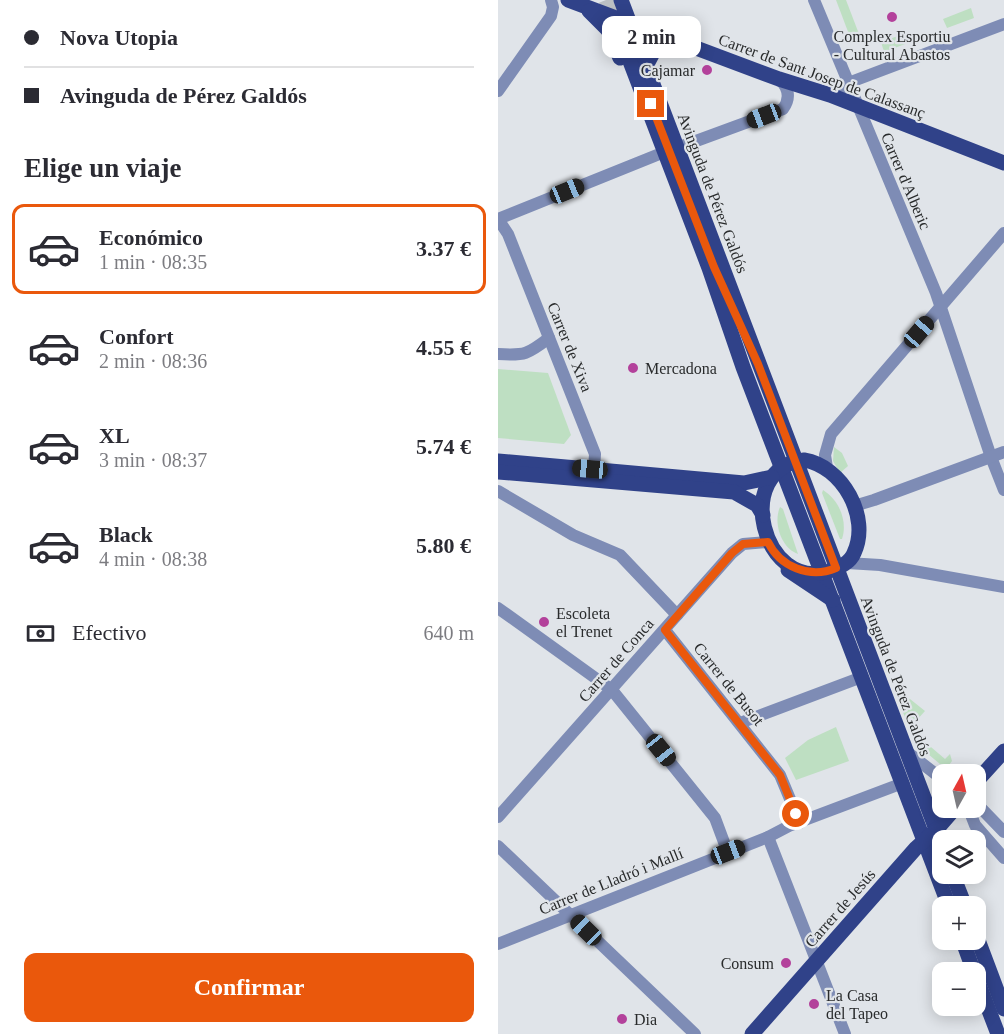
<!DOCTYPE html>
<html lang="es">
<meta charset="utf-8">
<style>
:root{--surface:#fff;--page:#f7f7f7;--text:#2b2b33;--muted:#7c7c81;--line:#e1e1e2;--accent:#ea580c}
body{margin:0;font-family:"Times New Roman",serif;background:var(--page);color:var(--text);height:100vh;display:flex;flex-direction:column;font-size:22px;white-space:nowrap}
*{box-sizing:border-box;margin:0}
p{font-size:20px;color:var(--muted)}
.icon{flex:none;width:33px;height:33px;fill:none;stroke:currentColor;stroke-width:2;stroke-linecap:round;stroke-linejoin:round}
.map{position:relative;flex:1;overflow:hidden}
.sheet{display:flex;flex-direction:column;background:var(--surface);width:498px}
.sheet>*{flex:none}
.top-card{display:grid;align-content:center;height:132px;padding:0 24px;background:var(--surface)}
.needle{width:39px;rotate:8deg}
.buttons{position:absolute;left:434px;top:764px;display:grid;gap:12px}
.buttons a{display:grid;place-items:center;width:54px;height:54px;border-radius:12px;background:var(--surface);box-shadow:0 3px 15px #0003;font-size:30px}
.end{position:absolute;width:27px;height:27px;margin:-14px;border:8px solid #ea580c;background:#fff;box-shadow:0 0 0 3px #fff}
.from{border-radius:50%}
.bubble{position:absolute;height:42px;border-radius:12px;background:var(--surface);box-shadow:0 3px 15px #0003;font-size:20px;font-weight:700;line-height:42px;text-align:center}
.car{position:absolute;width:18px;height:36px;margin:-18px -9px;border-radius:8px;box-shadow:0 0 4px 2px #0007;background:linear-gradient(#222 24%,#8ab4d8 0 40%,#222 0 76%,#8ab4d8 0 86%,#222 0)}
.top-card b{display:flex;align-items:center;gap:21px;height:57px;font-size:22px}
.top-card b+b{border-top:2px solid var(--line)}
.top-card i{width:15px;height:15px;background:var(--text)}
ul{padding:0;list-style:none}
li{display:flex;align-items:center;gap:18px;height:90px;margin:0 12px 9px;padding:0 12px;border:3px solid transparent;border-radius:12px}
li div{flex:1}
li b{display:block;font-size:22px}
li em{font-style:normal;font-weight:700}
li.selected{border-color:var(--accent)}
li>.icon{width:54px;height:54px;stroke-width:1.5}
h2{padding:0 24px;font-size:27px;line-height:72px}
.pay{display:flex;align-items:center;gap:15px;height:66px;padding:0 24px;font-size:22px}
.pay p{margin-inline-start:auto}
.primary-button{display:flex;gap:12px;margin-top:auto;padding:12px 24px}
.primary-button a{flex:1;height:69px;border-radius:12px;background:var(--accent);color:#fff;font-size:24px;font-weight:700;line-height:69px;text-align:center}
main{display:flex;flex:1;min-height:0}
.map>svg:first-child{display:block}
.green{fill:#bedfc2}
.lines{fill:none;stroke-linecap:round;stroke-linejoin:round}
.major-tunnel{stroke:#bbbfc3;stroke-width:15;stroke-dasharray:15 8;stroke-linecap:butt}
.minor{stroke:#7e8cb5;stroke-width:12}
.major{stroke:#304289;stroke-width:15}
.route{stroke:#ea580c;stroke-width:8}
.poi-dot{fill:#b3419b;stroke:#e0e4e9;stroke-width:2}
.labels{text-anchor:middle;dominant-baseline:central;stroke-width:4.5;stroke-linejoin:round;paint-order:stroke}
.poi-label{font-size:16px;fill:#292b2c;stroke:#e0e4e9;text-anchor:start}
.street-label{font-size:16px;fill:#292b2c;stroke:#e0e4e9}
</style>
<main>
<section class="sheet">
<div class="top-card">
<b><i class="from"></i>Nova Utopia</b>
<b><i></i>Avinguda de Pérez Galdós</b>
</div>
<h2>Elige un viaje</h2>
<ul>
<li class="selected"><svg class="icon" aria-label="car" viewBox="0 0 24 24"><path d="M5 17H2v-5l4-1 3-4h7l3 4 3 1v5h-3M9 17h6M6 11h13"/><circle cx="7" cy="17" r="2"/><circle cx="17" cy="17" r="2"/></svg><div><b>Económico</b><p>1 min · 08:35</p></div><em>3.37 €</em></li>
<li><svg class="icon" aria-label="car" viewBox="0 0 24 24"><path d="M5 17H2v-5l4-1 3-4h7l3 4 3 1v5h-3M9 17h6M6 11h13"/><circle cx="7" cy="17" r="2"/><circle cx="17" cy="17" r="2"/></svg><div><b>Confort</b><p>2 min · 08:36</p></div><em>4.55 €</em></li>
<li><svg class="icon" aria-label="car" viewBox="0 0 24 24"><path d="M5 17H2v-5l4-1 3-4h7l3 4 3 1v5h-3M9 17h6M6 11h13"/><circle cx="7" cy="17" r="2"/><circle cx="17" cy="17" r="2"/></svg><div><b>XL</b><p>3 min · 08:37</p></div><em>5.74 €</em></li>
<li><svg class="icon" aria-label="car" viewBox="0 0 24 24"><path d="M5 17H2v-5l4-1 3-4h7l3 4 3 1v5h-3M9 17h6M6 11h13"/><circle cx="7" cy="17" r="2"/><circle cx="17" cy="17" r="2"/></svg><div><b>Black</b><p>4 min · 08:38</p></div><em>5.80 €</em></li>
</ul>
<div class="pay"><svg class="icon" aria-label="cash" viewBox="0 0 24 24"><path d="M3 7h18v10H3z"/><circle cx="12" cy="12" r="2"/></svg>Efectivo<p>640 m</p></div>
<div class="primary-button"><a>Confirmar</a></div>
</section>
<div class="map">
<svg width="506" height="1034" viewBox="0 0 506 1034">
<rect width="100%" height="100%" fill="#e0e4e9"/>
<!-- green -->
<g class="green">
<path d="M338 0H348L361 34 352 37Z"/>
<path d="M473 8 476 18 449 28 445 19Z"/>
<path d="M411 32 415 41 386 52 383 42Z"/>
<path d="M0 369 50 373 73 435 66 444 0 438Z"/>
<path d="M336 447 344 453 350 466 342 473 335 461Z"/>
<path d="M325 490C341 500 350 521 344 539H342L324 493Z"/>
<path d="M282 507 285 509 300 554C283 548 275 523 282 507Z"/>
<path d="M404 697 412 699 427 711 417 722 424 730 420 736 447 759 452 754 454 761 451 765 442 764 418 744 402 705 401 701Z"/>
<path d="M338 727 351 761 298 780 287 758 310 740Z"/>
</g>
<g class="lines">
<!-- major-tunnel -->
<path class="major-tunnel" d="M108 0 125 43"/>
<!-- minor -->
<g class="minor">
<path d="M316 0 438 293 493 457 506 490"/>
<path d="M0 91 53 16 55 7 53 0"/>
<path d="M332 95 358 80 506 24"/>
<path d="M179 148 285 109C293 98 291 88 281 79"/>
<path d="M0 219 10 234 97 454 96 469 91 475"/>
<path d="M0 219 159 155"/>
<path d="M0 354C27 356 30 354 51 338"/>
<path d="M329 468 327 455 333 434 506 233"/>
<path d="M0 491 75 535 122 555 179 615"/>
<path d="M356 506 376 500 506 452"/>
<path d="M349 563 382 565 506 587"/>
<path d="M0 608 114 690 217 818 230 853"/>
<path d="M167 630 282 775 302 823"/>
<path d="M242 723 364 677"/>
<path d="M408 751 444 779"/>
<path d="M477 802 506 832"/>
<path d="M470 807 477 825 506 858"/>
<path d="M0 817 234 553 245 544 270 542"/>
<path d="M270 837 347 1034"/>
<path d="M466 840 477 834 485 835"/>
<path d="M0 846 197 1034"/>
<path d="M0 944 270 837 291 826 405 783"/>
</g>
<!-- major -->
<g class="major">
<path d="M70 0 281 79 332 95 506 163"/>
<path d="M123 0 444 845"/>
<path d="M91 11 110 30 122 58"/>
<path d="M125 43 211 268 245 367 315 550 451 906"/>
<path d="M148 66 156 51 171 38"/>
<path d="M306 460C344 466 373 517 356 553 352 563 342 567 331 571 265 593 233 469 306 460Z"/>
<path d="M0 461 246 483 274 477"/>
<path d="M0 472 236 492 259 505 265 515"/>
<path d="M290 570 335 600"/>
<path d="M477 783 506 751"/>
<path d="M454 873 467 906"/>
<path d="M477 932 506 1009"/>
<path d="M464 939 476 972"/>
<path d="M477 974 500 1034"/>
<path d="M254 1034 418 848 438 830 458 807"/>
</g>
</g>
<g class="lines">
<!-- route -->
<path class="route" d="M153 104 216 267 260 364 338 568C312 579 282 567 270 542L245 544 234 553 167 630 282 775 298 814"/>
</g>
<!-- markers -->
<g class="poi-dot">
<circle cx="394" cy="17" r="6"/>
<circle cx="209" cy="70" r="6"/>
<circle cx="135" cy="368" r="6"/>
<circle cx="46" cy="622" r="6"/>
<circle cx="288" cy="963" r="6"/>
<circle cx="316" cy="1004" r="6"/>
<circle cx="124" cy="1019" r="6"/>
</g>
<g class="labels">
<!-- poi labels -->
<g class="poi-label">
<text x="394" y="36" text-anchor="middle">Complex Esportiu<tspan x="394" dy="18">- Cultural Abastos</tspan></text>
<text x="197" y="70" text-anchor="end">Cajamar</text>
<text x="147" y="368">Mercadona</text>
<text x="58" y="613">Escoleta<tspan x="58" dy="18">el Trenet</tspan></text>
<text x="276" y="963" text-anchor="end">Consum</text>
<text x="328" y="995">La Casa<tspan x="328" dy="18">del Tapeo</tspan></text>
<text x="136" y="1019">Dia</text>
</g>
<!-- street labels -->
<g class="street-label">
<text transform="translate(324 76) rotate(20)">Carrer de Sant Josep de Calassanç</text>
<text transform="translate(408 181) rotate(67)">Carrer d'Alberic</text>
<text transform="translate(215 193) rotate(69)">Avinguda de Pérez Galdós</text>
<text transform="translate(72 347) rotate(68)">Carrer de Xiva</text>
<text transform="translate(118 660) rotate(-49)">Carrer de Conca</text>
<text transform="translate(398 676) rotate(69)">Avinguda de Pérez Galdós</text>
<text transform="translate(231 684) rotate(51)">Carrer de Busot</text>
<text transform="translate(113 881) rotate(-22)">Carrer de Lladró i Mallí</text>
<text transform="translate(342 908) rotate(-49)">Carrer de Jesús</text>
</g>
</g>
</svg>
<div class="buttons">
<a><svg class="needle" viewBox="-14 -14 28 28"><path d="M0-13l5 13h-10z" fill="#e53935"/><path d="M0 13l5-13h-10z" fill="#7c7c81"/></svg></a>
<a><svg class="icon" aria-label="layers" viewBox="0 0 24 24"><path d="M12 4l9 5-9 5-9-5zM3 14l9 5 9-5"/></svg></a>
<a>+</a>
<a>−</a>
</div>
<i class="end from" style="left:298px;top:814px"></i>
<i class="end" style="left:153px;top:104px"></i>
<div class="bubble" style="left:104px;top:16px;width:99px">2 min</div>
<i class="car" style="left:266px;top:116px;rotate:249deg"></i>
<i class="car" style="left:69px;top:191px;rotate:68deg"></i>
<i class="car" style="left:421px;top:332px;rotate:41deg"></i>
<i class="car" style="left:92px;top:469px;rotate:275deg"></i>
<i class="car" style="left:163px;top:750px;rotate:141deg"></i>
<i class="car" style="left:230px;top:852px;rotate:69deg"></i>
<i class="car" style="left:88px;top:930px;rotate:314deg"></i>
</div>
</main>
